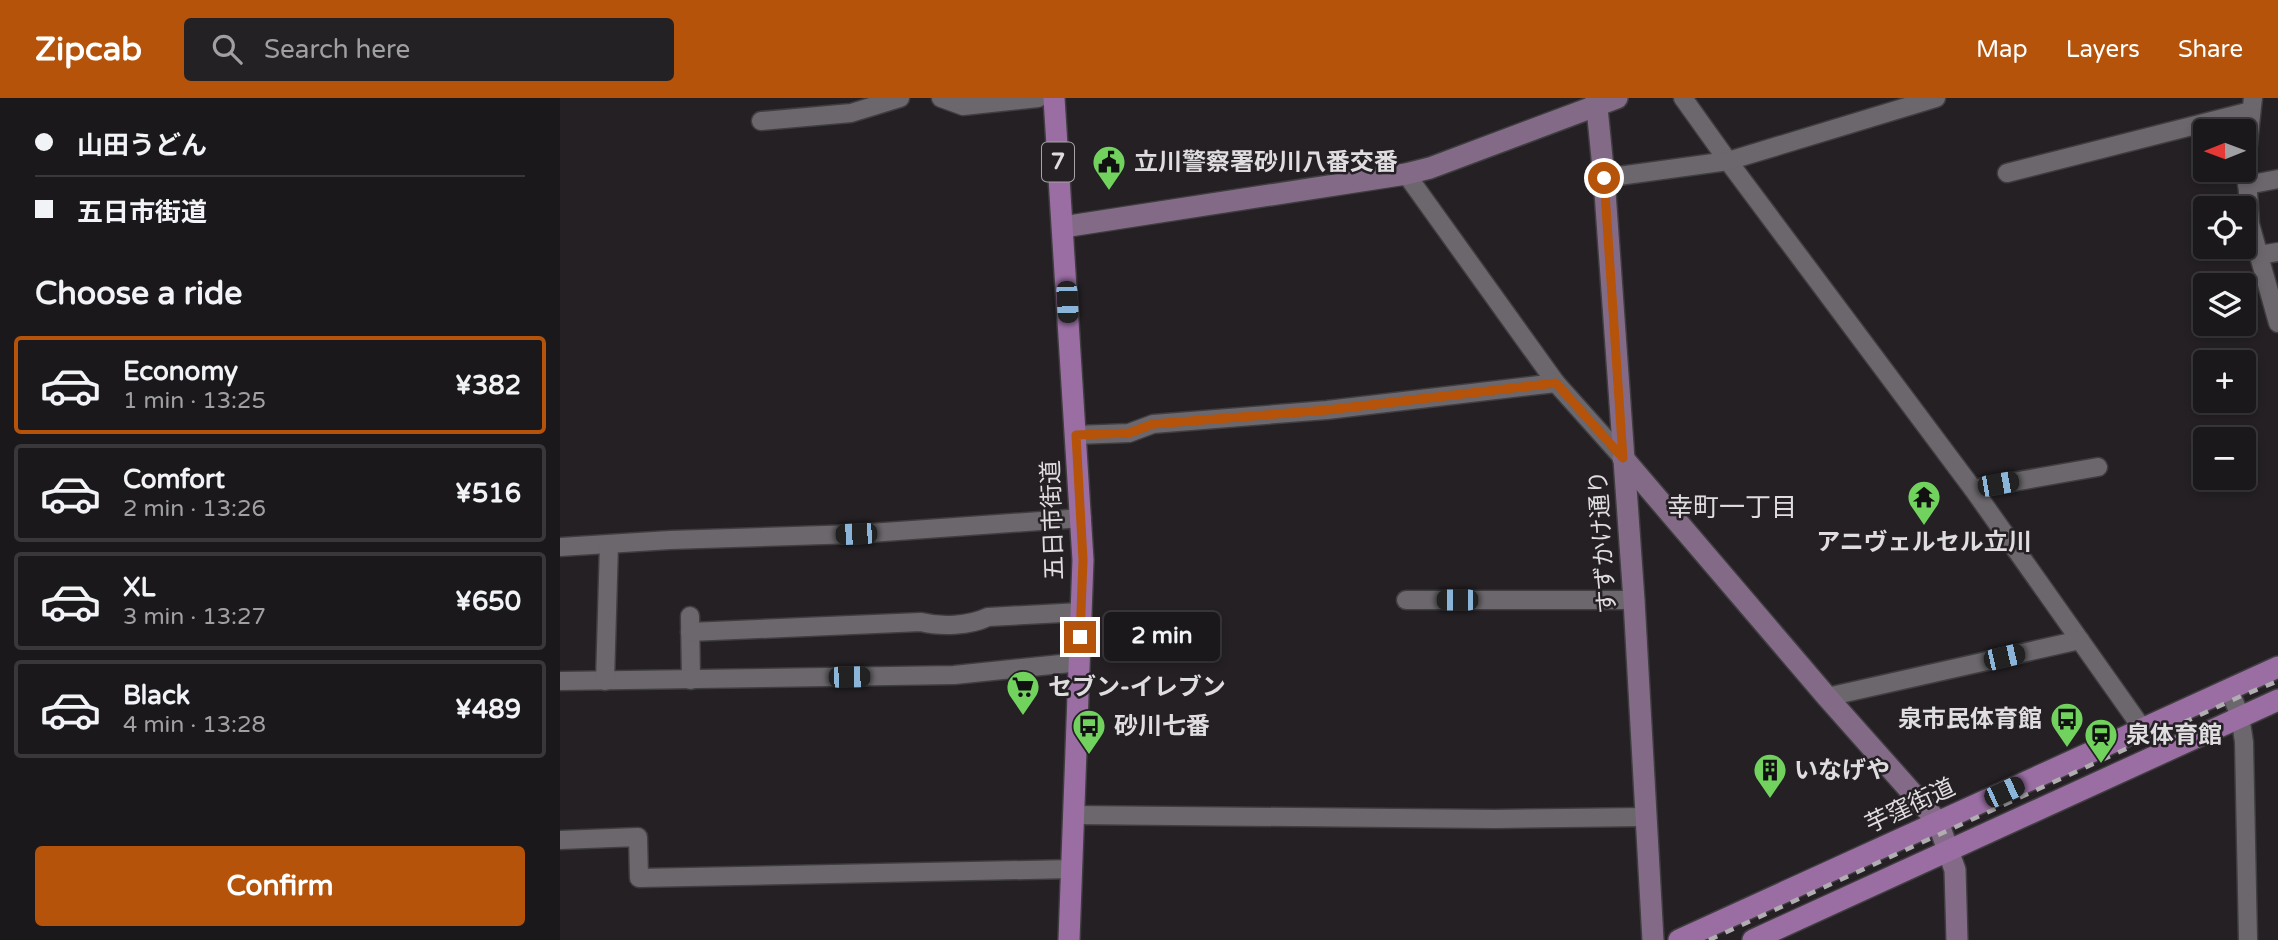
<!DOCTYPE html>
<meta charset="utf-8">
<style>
:root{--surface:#1b181b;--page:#242124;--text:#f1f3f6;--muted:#a0a0a3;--line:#39373a;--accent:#b45309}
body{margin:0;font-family:"Varela Round","Noto Sans JP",sans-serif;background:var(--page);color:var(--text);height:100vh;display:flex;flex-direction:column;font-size:26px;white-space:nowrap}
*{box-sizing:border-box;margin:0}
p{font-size:23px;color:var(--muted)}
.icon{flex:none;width:38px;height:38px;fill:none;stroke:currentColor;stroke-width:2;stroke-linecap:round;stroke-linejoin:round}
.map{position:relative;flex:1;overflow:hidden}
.drawer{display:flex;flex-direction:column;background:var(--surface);width:560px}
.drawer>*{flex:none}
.top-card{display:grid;align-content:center;height:154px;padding:0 35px;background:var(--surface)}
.needle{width:46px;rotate:269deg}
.tools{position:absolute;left:1633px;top:21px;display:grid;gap:14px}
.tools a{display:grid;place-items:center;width:63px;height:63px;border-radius:7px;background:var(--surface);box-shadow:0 4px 10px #0003,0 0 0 2px var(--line);font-size:35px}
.end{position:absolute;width:32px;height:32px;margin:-16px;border:9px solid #b45309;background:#fff;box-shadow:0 0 0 4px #fff}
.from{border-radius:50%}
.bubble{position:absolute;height:49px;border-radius:7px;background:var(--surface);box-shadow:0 4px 10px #0003,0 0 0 2px var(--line);font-size:23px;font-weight:700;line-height:49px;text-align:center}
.car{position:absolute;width:21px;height:42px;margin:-21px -10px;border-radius:9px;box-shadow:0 0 5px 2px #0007;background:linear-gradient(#222 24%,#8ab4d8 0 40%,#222 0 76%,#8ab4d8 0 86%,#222 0)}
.top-card b{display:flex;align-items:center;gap:24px;height:66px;font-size:26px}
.top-card b+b{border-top:2px solid var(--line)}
.top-card i{width:18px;height:18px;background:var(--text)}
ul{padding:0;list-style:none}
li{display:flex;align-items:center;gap:21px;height:98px;margin:0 14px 10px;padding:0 21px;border:4px solid var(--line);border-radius:7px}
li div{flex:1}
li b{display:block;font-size:26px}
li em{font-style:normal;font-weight:700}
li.on{border-color:var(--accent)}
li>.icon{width:63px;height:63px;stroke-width:1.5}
h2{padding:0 35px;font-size:32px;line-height:84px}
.button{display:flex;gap:14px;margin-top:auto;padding:14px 35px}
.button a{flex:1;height:80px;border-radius:7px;background:var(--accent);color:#fff;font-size:28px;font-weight:700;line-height:80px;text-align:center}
header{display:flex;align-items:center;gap:42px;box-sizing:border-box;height:98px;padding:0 35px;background:var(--accent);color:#fff}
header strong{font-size:33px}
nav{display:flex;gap:38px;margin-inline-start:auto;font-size:24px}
.search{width:490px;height:63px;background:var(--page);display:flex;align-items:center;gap:18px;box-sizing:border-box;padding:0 24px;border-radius:7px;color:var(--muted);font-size:26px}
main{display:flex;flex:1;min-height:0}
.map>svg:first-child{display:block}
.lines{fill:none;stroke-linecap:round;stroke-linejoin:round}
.street-casing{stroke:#3f3d3f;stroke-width:21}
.secondary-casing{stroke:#3f3d3f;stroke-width:24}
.primary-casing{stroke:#3f3d3f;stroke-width:24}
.street{stroke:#6b676c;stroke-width:18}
.secondary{stroke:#836b88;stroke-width:21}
.primary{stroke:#9a6ea3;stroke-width:21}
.rail{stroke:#b1aeb1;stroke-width:4.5;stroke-dasharray:9 9;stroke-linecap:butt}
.route{stroke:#b45309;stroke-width:9}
.labels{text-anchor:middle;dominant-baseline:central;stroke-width:5;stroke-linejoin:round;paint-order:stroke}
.shield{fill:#242024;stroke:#a7a4a7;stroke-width:2}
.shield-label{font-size:23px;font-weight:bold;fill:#dfdddf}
.poi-label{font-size:24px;font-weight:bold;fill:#dfdddf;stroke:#242024;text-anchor:start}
.street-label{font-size:24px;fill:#dfdddf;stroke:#242024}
.neighbourhood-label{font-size:26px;fill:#dfdddf;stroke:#242024}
</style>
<header>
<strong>Zipcab</strong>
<div class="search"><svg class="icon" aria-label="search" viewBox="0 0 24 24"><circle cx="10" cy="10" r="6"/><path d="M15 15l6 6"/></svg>Search here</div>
<nav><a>Map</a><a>Layers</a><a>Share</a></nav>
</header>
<main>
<section class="drawer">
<div class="top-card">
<b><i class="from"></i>山田うどん</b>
<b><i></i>五日市街道</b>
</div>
<h2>Choose a ride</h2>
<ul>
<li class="on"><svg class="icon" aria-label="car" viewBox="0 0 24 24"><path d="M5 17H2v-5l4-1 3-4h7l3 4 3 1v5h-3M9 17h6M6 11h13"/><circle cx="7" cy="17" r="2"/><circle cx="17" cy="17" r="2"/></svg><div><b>Economy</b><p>1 min · 13:25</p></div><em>¥382</em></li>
<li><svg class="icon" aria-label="car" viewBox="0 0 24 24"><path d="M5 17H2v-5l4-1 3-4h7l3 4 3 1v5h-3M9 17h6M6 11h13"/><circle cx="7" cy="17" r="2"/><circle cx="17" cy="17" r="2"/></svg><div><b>Comfort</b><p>2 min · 13:26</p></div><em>¥516</em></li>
<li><svg class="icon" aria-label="car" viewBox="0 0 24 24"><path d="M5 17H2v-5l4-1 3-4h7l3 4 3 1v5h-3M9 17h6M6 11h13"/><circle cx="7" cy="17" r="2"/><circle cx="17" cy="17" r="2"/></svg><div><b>XL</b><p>3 min · 13:27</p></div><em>¥650</em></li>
<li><svg class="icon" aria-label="car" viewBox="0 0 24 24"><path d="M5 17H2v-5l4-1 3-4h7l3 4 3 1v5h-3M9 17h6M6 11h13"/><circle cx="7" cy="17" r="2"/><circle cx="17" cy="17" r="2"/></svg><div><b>Black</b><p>4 min · 13:28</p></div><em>¥489</em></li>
</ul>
<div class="button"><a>Confirm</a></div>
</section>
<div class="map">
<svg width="1718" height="842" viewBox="0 0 1718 842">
<rect width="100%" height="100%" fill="#242024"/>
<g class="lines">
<defs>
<g id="street">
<path d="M381 0 403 8 478 0"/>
<path d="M1123 0 1168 63 1413 391 1582 630"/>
<path d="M1693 0 1686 63 1690 126 1718 225"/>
<path d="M201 23 291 15 340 0"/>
<path d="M1447 75 1691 13"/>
<path d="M1044 80 1168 63 1376 0"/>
<path d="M1687 87 1718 81"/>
<path d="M1699 157 1718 154"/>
<path d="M996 285 1063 360"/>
<path d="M516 337 569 335 593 326 767 312 996 285 846 76"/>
<path d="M1413 391 1538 369"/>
<path d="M0 449 110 442 296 436 522 420"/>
<path d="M846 502H1074"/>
<path d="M130 518 131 582"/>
<path d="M130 534 361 524C381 529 409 528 428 519L521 514"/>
<path d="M0 583 394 577 520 564"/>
<path d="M45 583 49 446"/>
<path d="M1669 591 1680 618 1684 644 1688 842"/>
<path d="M1267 599 1520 542"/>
<path d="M514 717 935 721 1084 719"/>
<path d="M0 742 78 739 79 780 512 771"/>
</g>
<g id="secondary">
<path d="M1036 0 1044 80 1074 502 1093 842"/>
<path d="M503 129 846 76 870 70 1057 0"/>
<path d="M1063 360 1267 599 1378 724 1395 772 1397 842"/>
</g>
<g id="primary">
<path d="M494 0 523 462 509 842"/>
<path d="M1119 842 1718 569"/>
<path d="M1193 842 1718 602"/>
</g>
</defs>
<!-- street casing -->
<use href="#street" class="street-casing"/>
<!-- secondary casing -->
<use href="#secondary" class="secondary-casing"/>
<!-- primary casing -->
<use href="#primary" class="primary-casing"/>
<!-- street -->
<use href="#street" class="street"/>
<!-- secondary -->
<use href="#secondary" class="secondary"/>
<!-- primary -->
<use href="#primary" class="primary"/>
<!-- rail -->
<path class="rail" d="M1149 842 1679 599 1718 583"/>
</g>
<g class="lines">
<!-- route -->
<path class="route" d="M520 539 523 462 516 337 569 335 593 326 767 312 996 285 1063 360 1044 80"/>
</g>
<!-- icons -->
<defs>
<symbol id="civic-pin" viewBox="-11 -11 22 30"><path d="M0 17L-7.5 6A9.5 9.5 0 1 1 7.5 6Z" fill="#71d35e" stroke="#242024"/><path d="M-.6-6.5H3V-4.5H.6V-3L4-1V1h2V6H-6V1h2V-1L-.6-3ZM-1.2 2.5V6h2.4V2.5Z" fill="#111"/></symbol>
<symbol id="temple-pin" viewBox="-11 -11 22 30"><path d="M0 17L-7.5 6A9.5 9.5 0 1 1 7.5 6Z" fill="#71d35e" stroke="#242024"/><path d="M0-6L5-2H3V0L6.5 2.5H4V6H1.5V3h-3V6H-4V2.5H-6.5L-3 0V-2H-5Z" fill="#111"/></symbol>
<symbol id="supermarket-pin" viewBox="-11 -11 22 30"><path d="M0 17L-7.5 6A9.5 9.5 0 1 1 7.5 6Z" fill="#71d35e" stroke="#242024"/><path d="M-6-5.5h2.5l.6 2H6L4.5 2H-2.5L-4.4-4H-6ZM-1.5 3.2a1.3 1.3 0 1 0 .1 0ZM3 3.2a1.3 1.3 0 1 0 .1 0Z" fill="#111"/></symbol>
<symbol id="bus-pin" viewBox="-11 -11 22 30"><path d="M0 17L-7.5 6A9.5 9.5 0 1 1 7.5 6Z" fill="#71d35e" stroke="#242024"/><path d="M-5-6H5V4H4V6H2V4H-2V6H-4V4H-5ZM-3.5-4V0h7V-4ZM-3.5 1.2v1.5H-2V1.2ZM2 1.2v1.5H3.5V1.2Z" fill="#111"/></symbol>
<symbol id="station-pin" viewBox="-11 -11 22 30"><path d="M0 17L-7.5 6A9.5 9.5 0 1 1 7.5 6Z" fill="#71d35e" stroke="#242024"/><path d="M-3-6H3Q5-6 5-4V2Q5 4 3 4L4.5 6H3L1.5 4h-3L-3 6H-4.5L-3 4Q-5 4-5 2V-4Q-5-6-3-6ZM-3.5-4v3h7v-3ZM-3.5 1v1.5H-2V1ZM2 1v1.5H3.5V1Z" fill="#111"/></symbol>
<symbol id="building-pin" viewBox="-11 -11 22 30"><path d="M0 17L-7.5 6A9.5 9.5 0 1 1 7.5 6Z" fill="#71d35e" stroke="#242024"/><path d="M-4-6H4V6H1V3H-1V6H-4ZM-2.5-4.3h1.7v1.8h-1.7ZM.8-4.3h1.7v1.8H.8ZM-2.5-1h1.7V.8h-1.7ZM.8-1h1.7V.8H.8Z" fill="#111"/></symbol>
</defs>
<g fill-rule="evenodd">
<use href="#civic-pin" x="530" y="45" width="38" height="52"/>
<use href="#temple-pin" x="1345" y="380" width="38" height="52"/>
<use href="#supermarket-pin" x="444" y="570" width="38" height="52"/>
<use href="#bus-pin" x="1488" y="602" width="38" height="52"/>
<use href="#bus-pin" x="510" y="609" width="38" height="52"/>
<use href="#station-pin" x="1522" y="618" width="38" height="52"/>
<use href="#building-pin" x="1191" y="653" width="38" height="52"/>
</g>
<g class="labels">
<!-- shield labels -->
<rect class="shield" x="482" y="44.5" width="32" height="39" rx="5"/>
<g class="shield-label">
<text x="498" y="64">7</text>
</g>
<!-- poi labels -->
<g class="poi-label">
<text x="574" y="64">立川警察署砂川八番交番</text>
<text x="1364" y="444" text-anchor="middle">アニヴェルセル立川</text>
<text x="488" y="589">セブン-イレブン</text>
<text x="1482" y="621" text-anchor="end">泉市民体育館</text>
<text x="554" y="628">砂川七番</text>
<text x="1566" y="637">泉体育館</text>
<text x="1234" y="672">いなげや</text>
</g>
<!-- street labels -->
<g class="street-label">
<text transform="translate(493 422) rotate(-92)">五日市街道</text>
<text transform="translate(1043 444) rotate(-94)">すずかけ通り</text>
<text transform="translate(1350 708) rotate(-25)">芋窪街道</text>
</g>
<!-- neighbourhood labels -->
<g class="neighbourhood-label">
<text x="1172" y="409">幸町一丁目</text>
</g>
</g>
</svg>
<div class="tools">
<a><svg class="needle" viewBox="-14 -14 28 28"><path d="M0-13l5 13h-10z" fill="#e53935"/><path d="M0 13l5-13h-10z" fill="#a0a0a3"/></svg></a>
<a><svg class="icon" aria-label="locate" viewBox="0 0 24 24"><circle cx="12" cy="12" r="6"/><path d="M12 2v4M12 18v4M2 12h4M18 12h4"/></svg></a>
<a><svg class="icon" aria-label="layers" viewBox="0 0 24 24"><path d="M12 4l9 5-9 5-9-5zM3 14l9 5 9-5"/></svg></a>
<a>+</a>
<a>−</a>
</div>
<i class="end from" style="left:1044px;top:80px"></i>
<i class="end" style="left:520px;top:539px"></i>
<div class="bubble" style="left:544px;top:514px;width:116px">2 min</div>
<i class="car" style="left:507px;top:204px;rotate:177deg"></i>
<i class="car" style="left:1438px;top:386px;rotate:80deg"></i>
<i class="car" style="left:296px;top:436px;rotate:268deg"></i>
<i class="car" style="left:897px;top:502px;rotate:270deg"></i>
<i class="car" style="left:1444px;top:559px;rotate:77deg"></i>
<i class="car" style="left:289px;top:579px;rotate:89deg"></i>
<i class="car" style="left:1444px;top:694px;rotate:65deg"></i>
</div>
</main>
